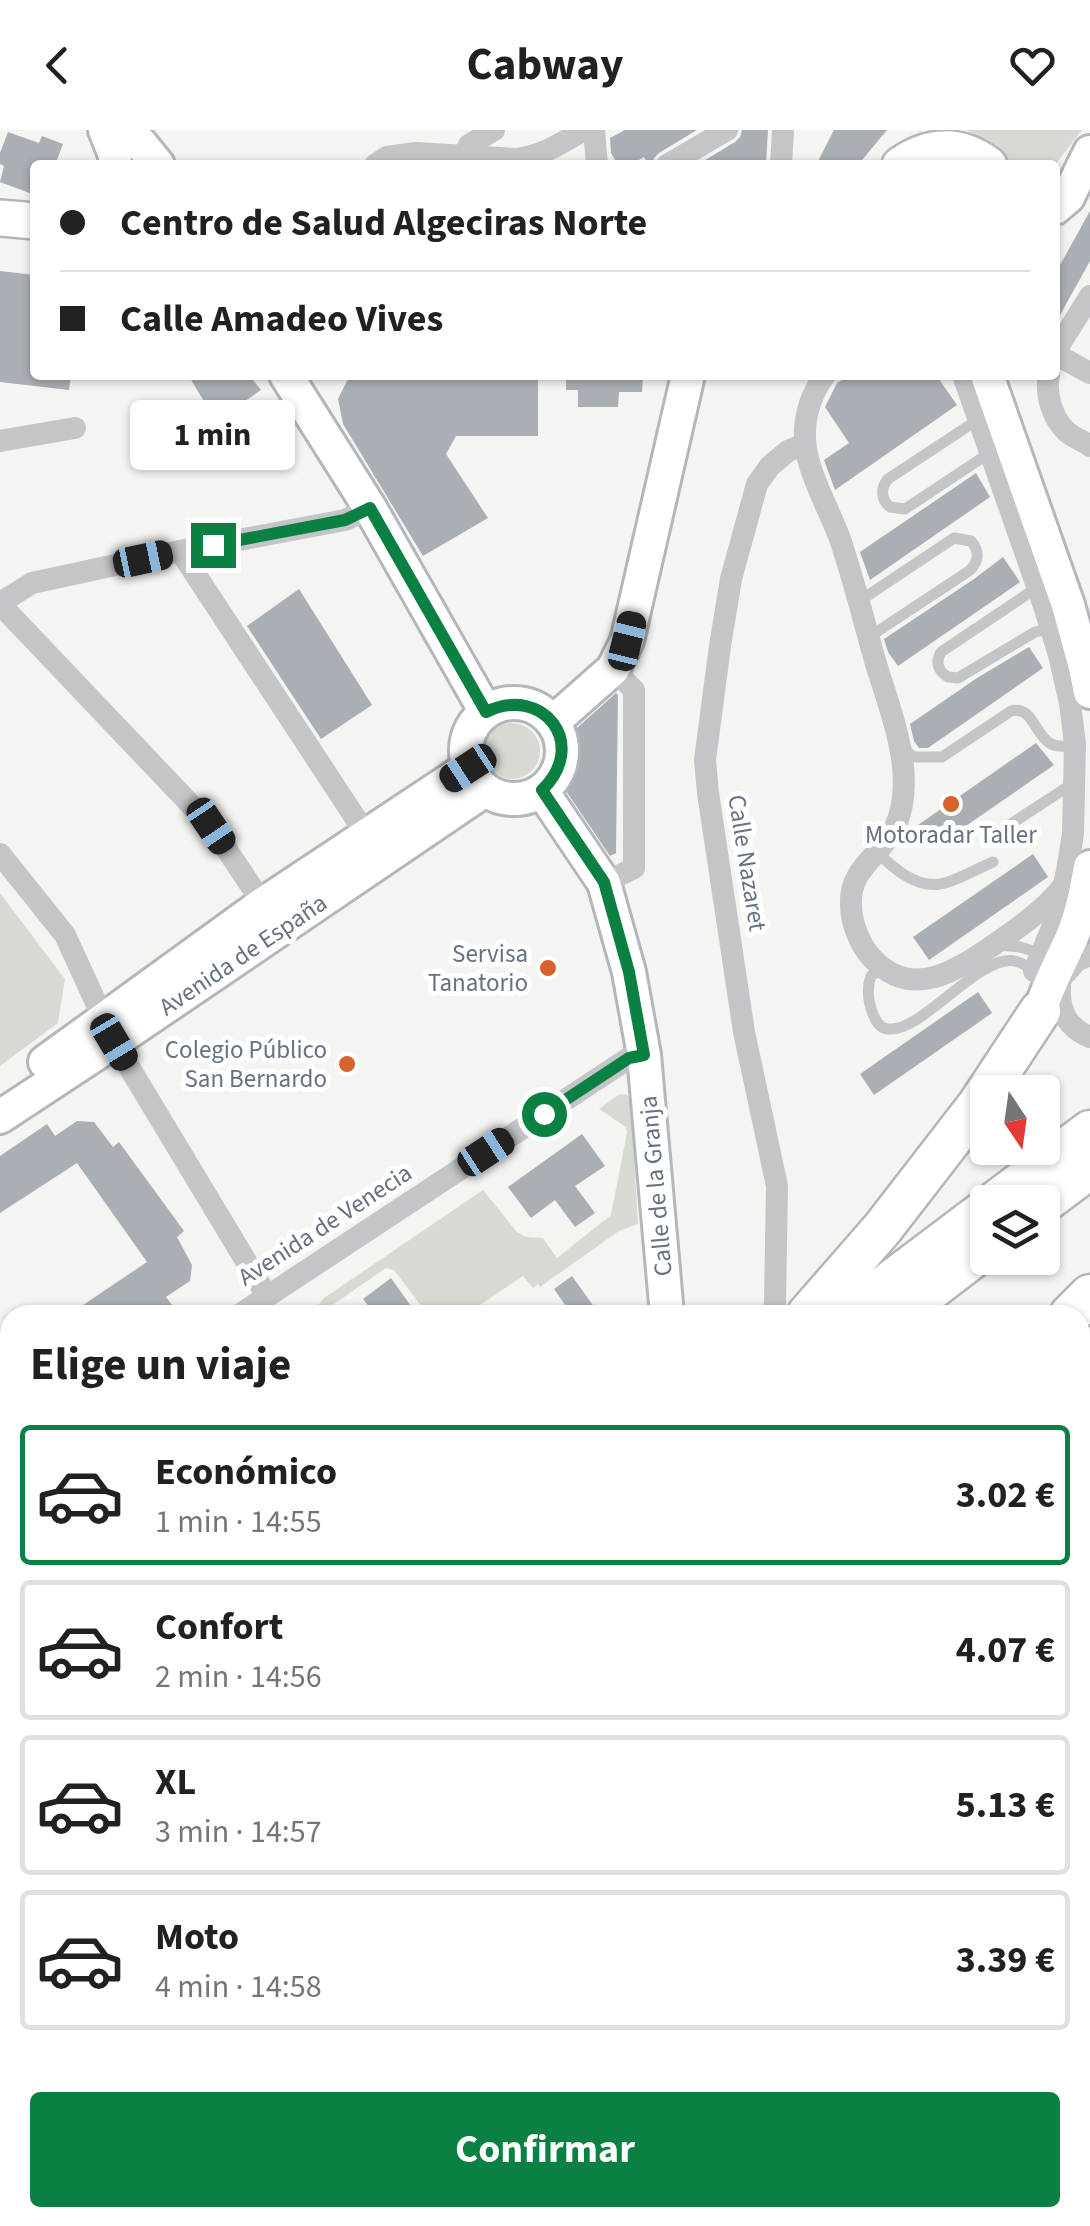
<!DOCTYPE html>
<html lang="es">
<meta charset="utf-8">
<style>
:root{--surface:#fff;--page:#f2f2f2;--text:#202124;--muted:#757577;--line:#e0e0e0;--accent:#0b8043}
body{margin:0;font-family:"Source Sans 3",sans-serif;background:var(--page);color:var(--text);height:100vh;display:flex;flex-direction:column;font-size:38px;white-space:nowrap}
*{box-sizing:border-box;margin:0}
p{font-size:32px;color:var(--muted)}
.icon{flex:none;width:55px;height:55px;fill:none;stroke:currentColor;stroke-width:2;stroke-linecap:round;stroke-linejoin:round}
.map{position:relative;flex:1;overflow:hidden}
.panel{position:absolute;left:0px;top:1175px;width:1090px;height:922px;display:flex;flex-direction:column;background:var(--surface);border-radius:30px 30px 0 0;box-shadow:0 2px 8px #0004}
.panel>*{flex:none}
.banner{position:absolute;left:30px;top:30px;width:1030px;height:220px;border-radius:10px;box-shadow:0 2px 8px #0004;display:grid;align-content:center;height:220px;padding:0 30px;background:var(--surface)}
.needle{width:65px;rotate:167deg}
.tools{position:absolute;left:970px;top:945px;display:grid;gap:20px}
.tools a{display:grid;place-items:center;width:90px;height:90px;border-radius:10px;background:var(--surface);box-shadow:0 2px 8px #0004;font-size:50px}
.end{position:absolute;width:45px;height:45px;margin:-22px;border:12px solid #0b8043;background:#fff;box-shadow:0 0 0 5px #fff}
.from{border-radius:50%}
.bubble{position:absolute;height:70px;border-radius:10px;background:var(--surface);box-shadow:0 2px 8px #0004;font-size:32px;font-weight:700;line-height:70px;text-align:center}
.car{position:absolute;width:30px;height:60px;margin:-30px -15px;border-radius:12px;box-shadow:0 0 8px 2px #0007;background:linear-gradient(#222 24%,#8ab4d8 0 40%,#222 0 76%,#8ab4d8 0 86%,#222 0)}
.banner b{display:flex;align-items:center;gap:35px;height:95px;font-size:38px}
.banner b+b{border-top:2px solid var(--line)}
.banner i{width:25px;height:25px;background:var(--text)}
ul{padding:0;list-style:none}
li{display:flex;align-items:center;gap:30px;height:140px;margin:0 20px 15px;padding:0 10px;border:5px solid var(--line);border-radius:10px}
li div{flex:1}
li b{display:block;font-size:38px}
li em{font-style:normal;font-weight:700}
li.selected{border-color:var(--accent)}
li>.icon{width:90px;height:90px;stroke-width:1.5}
h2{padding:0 30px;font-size:45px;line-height:120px}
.cta{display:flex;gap:20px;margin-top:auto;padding:20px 30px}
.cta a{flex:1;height:115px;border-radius:10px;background:var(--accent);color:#fff;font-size:40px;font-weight:700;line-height:115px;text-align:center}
header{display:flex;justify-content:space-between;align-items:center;height:130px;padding:0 30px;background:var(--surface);font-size:45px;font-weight:700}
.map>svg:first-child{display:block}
.green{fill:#d5dbd2}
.building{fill:#a9afb5}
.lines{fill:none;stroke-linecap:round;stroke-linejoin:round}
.secondary-casing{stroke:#b3b7bb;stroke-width:38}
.primary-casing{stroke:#b3b7ba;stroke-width:40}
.highway-casing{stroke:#b3b6b9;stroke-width:45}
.lane{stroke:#c3c5c9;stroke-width:11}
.street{stroke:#c3c5c9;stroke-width:22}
.secondary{stroke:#fff;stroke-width:32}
.primary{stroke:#fff;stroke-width:35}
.highway{stroke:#fff;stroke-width:40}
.route{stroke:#0b8043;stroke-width:12}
.poi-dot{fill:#d8622d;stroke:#fff;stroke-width:4}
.labels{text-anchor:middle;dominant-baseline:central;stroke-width:10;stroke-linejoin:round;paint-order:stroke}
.poi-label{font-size:25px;fill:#657280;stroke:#fff;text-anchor:end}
.street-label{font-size:25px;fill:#657280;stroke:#fff}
</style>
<header><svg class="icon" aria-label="back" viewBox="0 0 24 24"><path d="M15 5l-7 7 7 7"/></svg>Cabway<svg class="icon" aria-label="heart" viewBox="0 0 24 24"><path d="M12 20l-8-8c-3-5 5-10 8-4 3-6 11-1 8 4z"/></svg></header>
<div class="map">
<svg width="1090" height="2096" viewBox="0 0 1090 2096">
<rect width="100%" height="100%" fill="#f4f5f1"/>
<!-- green -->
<g class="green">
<path d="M966 0H1082L1055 35H1010L996 16Z"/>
<circle cx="512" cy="621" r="28"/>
<path d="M0 763 65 849 58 893 0 936Z"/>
<path d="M625 964 629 966 631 973 638 1094 619 1101 540 1157 538 1154 533 1158 523 1146 465 1185H428L394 1140 386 1138 318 1185H310L324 1168 483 1060 517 1102 526 1107 543 1108 557 1128 611 1085 627 1002 626 997 599 979 618 965Z"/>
<path d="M0 1296 10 1311V1437L0 1444Z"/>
</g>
<!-- building -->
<g class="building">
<path d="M625 0H697L659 23 654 28 652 35H649L644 27 630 35H618L611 23 610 8Z"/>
<path d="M742 0H768L766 35H697L735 12 740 7Z"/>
<path d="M834 0H887L858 35H816Z"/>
<path d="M8 2 39 13 42 6 63 14 55 35H35V65L0 52 4 36 0 34V23Z"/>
<path d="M1090 81V131L1055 194V144Z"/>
<path d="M0 141 35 145V245H71L69 260 0 252Z"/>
<path d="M188 245H249L261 260 216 291Z"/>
<path d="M350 245H538V306H456L446 324 488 388 423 426 343 294 338 269Z"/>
<path d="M566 245H643L642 262H619L618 277H578V260H566Z"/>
<path d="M850 245H936L957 275 835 360 824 330 849 313 825 277 837 253Z"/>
<path d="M976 343 990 367 870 450 860 422Z"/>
<path d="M1003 427 1020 452 898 536 888 522 884 509 974 449Z"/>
<path d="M299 459 372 575 321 609 247 496Z"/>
<path d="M1029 517 1043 538 928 618H919L914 611 910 594 977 548Z"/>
<path d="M616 563 618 565 616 723 610 726 564 658 570 638 572 615 569 605Z"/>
<path d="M1036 613 1054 635 934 718 918 695Z"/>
<path d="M1033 724 1048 747 929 830 913 807Z"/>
<path d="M978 862 992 883 874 965 860 944Z"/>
<path d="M77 991 94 992 113 1017 119 1012 184 1101 177 1107 192 1135 190 1151 166 1167 172 1175 154 1185H68L147 1132 77 1033 0 1083V1026L47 994 55 1006Z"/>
<path d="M582 1004 605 1036 575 1056 595 1083 575 1097 555 1070 531 1088 508 1057Z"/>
<path d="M572 1146 600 1185H572L554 1159Z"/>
<path d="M391 1148 413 1179 404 1185H375L363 1169Z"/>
</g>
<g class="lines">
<defs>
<g id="secondary">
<path d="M105 0 115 25V35"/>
<path d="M126 0 141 14 158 35"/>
<path d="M1055 78 1068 67 1090 22"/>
<path d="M286 245 370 378 486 582"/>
<path d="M987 245 1068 475 1085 537 1090 562"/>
<circle cx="514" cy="621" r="48"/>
<path d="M553 592 613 539 627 511 688 245"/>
<path d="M542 661 604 753 629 842 644 925 667 1185"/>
<path d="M1040 881C1048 855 1061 832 1072 807 1081 786 1086 761 1090 737"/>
<path d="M45 932 263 774 468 638"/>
<path d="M0 987 114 912 485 660"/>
<path d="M0 1773 10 1787"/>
<path d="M0 1811 10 1825"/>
<path d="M1080 1873 1090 1877"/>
<path d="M0 1992 10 1994"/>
<path d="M799 2088 806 2096"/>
</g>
<g id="primary">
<path d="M900 35C929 14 960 13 989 35"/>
<path d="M0 88 35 91"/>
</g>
<g id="highway">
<path d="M995 1072 1090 1001"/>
<path d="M1042 1074 1090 1038"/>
<path d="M807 1185 882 1099 978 975 1040 881"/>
<path d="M846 1185 988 1078"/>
<path d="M898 1185 988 1116"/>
<path d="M1070 1185 1090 1165"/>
<path d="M837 2088 843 2096"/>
<path d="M871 2088 878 2096"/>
</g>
</defs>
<!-- secondary casing -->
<use href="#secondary" class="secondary-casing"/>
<!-- primary casing -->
<use href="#primary" class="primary-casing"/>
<!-- highway casing -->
<use href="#highway" class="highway-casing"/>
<!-- lane -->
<g class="lane">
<path d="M979 289 888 349C880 359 881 369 890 377L905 379 991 322"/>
<path d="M1038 457 941 522C935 532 938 541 948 547L958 548 1035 502 1044 500 1052 504"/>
<path d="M858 472 954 408 971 411C980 421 979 432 969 441L869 507"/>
<path d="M901 617 914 627H942L1011 581C1041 574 1032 628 1075 614"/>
<path d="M988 709 1075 652"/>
<path d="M877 722C893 738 916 758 940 754 953 753 980 737 993 732"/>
<path d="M998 815 1020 817 1043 824"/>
<path d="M882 838 871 846C866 859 868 871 873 884 876 892 880 899 889 899 919 902 970 837 1005 831 1016 829 1025 835 1034 840"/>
<path d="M908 2088 914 2096"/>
</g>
<!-- street -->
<g class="street">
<path d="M594 0 597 35"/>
<path d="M464 26 469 15 494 0"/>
<path d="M375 35 387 27 416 23 516 29C542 26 562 13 584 0"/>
<path d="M667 35 727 0"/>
<path d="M781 35 783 0"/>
<path d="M1055 222 1090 166"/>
<path d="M1055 224 1090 243"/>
<path d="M825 245C811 264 804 285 805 309 806 340 829 379 840 409 854 450 864 492 876 534 891 583 918 647 895 697 882 725 849 738 851 774 851 793 860 816 873 829 913 871 957 840 995 814 1021 796 1044 780 1064 755"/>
<path d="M963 245 1044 476 1059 525 1070 573 1075 614 1073 704 1067 741 1057 786 1034 841 1060 858"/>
<path d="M1049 245C1045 264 1052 288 1067 302 1073 307 1083 311 1090 316"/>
<path d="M0 311 75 298"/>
<path d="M180 421 366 704"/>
<path d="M0 473 32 453 180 421 345 390 370 378"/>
<path d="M0 474 211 696 263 774"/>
<path d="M0 724 65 805 114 912 267 1166"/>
<path d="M604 753 634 738V560L613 539"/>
<path d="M1066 843 1076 831 1090 825"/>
<path d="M1060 858C1059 882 1068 898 1090 907"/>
<path d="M239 1185 629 928 644 925"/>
<path d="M773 1185 775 1172 777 1056 744 902 708 663 705 630 720 516 731 449 757 354 770 336 788 321 805 314"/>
<path d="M1080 1572 1090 1571"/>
<path d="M1080 1784 1090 1790"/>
<path d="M1080 2027 1090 2021"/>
<path d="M525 2088 527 2096"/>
<path d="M708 2088 710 2096"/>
<path d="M0 2096 10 2087"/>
<path d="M212 2096 222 2088"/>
<path d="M970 2096 977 2088"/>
</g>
<!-- secondary -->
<use href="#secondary" class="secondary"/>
<!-- primary -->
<use href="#primary" class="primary"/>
<!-- highway -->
<use href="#highway" class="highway"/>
</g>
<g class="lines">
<!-- route -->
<path class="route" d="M213 415 345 390 370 378 486 582C544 554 589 615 542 660L604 752 629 842 644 925 629 928 544 984"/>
</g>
<!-- markers -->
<g class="poi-dot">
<circle cx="951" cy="674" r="10"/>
<circle cx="548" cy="838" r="10"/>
<circle cx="347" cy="934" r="10"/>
</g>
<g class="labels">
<!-- poi labels -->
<g class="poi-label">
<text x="951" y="705" text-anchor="middle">Motoradar Taller</text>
<text x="528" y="824">Servisa<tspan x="528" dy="29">Tanatorio</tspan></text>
<text x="327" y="920">Colegio Público<tspan x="327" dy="29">San Bernardo</tspan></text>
</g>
<!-- street labels -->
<g class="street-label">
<text transform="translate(747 733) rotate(81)">Calle Nazaret</text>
<text transform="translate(243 825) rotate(-34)">Avenida de España</text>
<text transform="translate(656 1056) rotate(-95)">Calle de la Granja</text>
<text transform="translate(325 1095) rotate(-33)">Avenida de Venecia</text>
</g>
</g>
</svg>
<div class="tools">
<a><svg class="needle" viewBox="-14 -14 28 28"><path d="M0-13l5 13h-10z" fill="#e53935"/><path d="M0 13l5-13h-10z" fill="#757577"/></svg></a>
<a><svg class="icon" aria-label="layers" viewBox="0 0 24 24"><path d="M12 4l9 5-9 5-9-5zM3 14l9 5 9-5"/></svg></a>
</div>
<i class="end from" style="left:544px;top:984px"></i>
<i class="end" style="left:213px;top:415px"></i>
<div class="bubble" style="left:130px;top:270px;width:165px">1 min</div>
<i class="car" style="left:143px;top:429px;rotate:78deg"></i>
<i class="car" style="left:627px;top:511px;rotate:14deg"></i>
<i class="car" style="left:468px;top:638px;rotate:237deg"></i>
<i class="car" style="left:211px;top:696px;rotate:146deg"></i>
<i class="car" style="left:114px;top:912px;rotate:149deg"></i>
<i class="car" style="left:486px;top:1022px;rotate:57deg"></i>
<div class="banner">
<b><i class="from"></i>Centro de Salud Algeciras Norte</b>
<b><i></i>Calle Amadeo Vives</b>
</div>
<section class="panel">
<h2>Elige un viaje</h2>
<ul>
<li class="selected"><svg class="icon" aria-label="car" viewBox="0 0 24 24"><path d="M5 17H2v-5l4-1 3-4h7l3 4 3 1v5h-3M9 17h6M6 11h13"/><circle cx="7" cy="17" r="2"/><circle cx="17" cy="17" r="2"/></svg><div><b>Económico</b><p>1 min · 14:55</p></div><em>3.02 €</em></li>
<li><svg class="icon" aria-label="car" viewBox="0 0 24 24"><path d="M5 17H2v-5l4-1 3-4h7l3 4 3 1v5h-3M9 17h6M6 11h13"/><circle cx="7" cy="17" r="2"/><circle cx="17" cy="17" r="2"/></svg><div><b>Confort</b><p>2 min · 14:56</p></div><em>4.07 €</em></li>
<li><svg class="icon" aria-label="car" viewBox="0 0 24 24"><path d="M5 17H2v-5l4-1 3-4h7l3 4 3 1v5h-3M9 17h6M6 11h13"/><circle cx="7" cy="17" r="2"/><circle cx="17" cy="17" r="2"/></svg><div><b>XL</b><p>3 min · 14:57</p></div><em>5.13 €</em></li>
<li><svg class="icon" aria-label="car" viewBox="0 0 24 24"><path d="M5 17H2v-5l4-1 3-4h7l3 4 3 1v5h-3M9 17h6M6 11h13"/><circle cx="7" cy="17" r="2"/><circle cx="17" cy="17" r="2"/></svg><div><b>Moto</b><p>4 min · 14:58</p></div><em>3.39 €</em></li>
</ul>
<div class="cta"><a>Confirmar</a></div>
</section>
</div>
